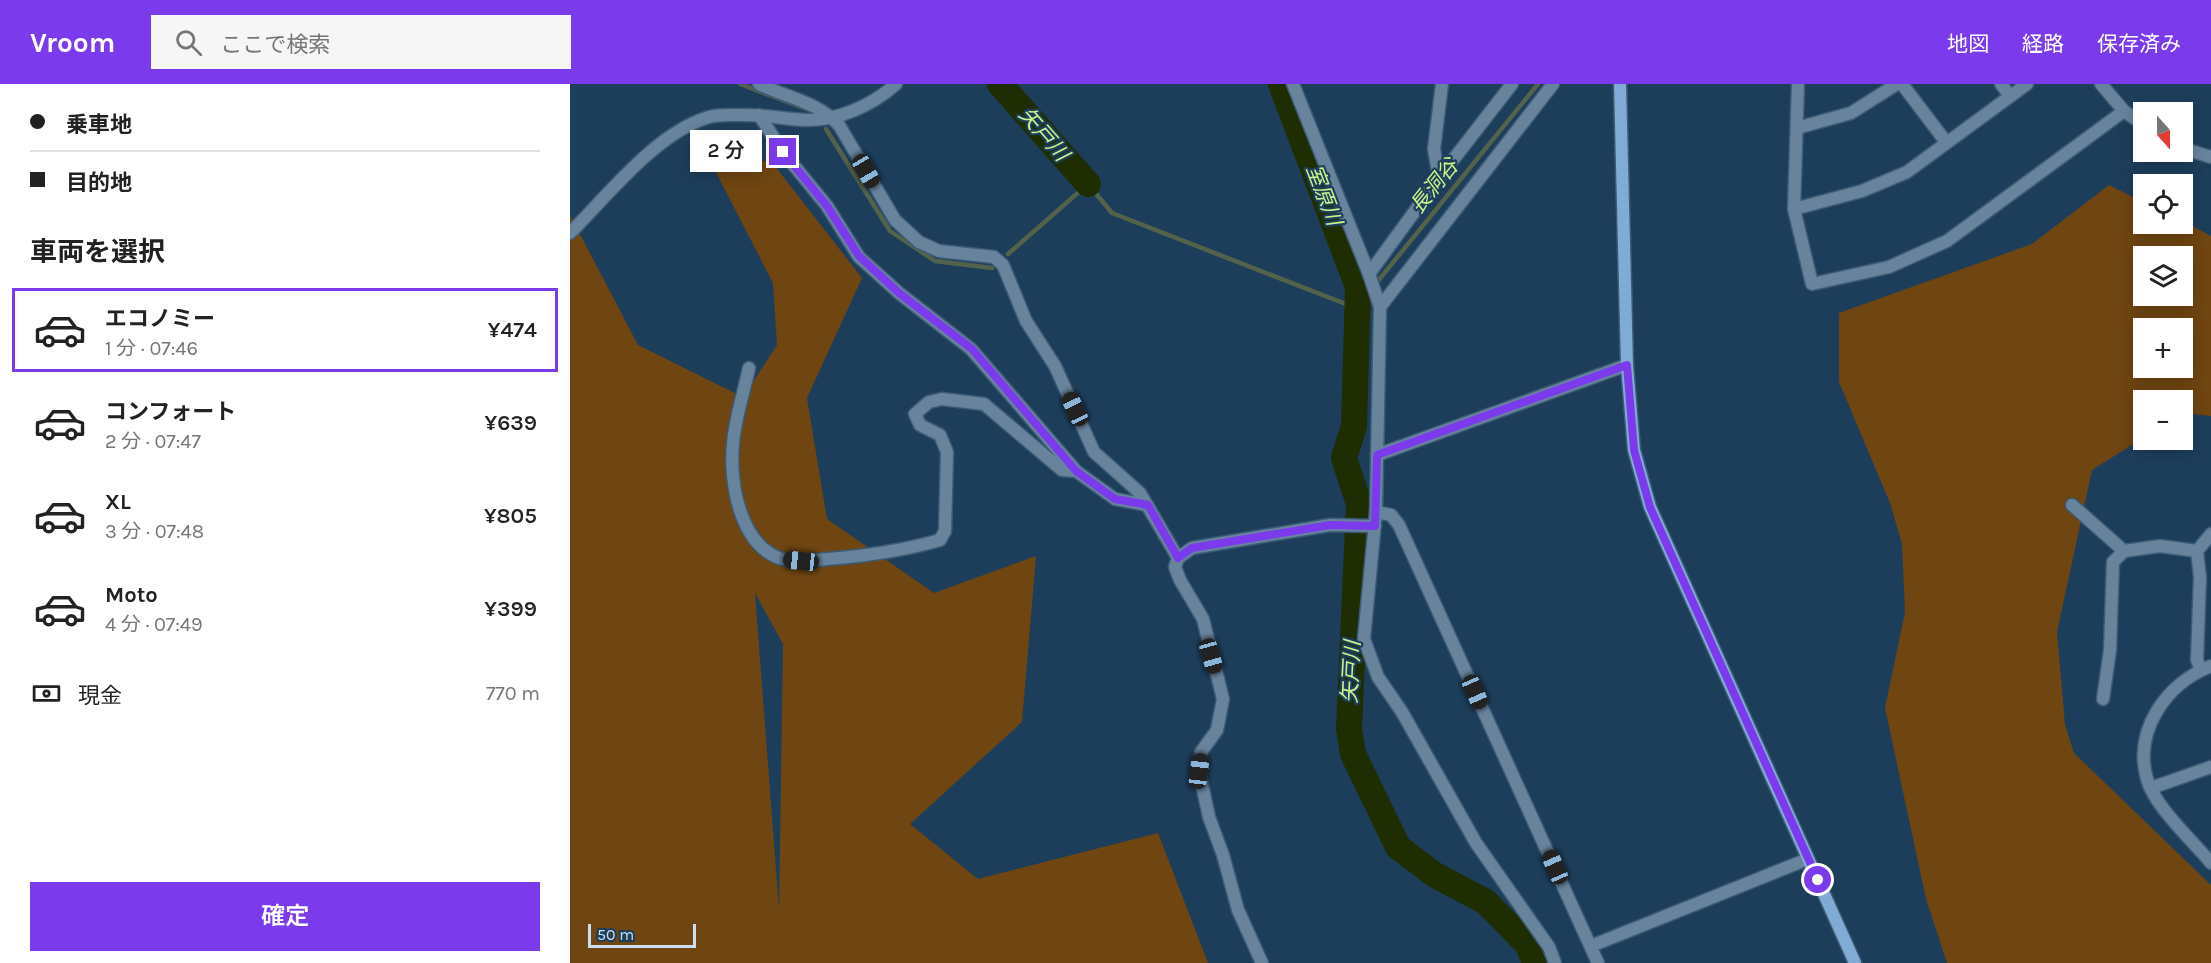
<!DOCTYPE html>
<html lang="ja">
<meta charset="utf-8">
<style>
:root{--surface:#fff;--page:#f6f6f6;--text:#222;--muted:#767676;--line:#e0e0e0;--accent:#7c3aed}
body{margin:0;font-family:Karla,"Noto Sans JP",sans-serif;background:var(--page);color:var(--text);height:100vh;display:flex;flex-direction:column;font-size:22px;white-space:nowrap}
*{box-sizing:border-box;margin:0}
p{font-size:20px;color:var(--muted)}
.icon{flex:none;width:33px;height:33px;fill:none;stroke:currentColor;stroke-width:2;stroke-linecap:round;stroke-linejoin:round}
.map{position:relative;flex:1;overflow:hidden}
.side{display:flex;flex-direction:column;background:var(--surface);width:570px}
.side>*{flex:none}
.guide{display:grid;align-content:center;height:132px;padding:0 30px;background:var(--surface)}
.needle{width:39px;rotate:159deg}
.controls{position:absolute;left:1563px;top:18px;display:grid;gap:12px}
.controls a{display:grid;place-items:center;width:60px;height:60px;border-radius:0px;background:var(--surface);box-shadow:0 3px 15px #0003;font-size:30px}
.scale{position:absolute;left:18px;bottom:15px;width:108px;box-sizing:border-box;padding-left:6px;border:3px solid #cbdef0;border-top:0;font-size:16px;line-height:21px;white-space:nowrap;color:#cbdef0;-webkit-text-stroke:4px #1d3e5b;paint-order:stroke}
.end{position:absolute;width:27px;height:27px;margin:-14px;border:8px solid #7c3aed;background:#fff;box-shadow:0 0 0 3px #fff}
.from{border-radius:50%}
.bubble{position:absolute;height:42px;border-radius:0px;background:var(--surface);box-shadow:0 3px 15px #0003;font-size:20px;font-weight:600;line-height:42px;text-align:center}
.car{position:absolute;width:18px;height:36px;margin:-18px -9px;border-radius:8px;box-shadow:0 0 4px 2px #0007;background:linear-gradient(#222 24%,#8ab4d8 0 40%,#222 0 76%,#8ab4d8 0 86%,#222 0)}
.guide b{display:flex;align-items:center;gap:21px;height:57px;font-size:22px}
.guide b+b{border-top:2px solid var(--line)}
.guide i{width:15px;height:15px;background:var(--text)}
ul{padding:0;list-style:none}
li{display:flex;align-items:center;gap:18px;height:84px;margin:0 12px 9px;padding:0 18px;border:3px solid transparent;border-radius:0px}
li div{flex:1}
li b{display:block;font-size:22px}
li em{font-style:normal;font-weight:600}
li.active{border-color:var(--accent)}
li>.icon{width:54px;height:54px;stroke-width:1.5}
h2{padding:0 30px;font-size:27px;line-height:72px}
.pay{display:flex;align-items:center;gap:15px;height:66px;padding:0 30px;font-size:22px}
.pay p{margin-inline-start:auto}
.cta{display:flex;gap:12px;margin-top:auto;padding:12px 30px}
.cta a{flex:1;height:69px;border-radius:0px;background:var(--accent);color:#fff;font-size:24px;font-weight:600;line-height:69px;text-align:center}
header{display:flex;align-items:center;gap:36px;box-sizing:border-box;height:84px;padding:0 30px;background:var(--accent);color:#fff}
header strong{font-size:28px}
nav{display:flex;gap:33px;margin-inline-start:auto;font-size:21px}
.search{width:420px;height:54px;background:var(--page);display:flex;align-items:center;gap:15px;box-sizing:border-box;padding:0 21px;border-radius:0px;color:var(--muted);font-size:22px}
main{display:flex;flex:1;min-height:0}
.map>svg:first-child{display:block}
.green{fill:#6f4511;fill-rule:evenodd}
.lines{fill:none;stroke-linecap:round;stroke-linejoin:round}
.stream{stroke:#53624a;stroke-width:4.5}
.river{stroke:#1f2d03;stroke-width:26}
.street-casing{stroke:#3c5b76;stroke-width:15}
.secondary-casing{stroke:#3c5b76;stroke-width:15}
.street{stroke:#68849d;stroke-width:12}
.secondary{stroke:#80abd4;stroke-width:12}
.route{stroke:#7c3aed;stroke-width:8}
.labels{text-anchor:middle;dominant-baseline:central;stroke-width:4.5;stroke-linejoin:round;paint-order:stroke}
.water-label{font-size:21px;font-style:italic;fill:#cbf58b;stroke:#1d3e5b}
</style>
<header>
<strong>Vroom</strong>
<div class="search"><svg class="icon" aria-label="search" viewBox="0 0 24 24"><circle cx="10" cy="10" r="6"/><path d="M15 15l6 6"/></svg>ここで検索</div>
<nav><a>地図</a><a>経路</a><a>保存済み</a></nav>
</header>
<main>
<section class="side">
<div class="guide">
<b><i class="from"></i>乗車地</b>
<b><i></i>目的地</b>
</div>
<h2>車両を選択</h2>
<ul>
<li class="active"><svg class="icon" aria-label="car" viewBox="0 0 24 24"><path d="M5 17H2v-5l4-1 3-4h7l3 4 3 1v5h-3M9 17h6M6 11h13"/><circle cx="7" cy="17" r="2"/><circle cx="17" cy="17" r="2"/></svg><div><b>エコノミー</b><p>1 分 · 07:46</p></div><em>¥474</em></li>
<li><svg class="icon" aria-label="car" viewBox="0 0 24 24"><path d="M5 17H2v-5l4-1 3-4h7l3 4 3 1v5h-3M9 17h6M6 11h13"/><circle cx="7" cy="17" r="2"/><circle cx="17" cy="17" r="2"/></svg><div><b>コンフォート</b><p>2 分 · 07:47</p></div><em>¥639</em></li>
<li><svg class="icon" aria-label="car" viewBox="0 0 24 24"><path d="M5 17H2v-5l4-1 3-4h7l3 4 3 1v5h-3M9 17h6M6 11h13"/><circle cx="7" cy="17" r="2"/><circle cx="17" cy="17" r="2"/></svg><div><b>XL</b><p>3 分 · 07:48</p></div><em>¥805</em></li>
<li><svg class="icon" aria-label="car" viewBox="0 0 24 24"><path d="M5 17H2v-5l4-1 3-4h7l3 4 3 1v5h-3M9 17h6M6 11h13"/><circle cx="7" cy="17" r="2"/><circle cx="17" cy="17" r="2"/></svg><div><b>Moto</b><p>4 分 · 07:49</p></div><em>¥399</em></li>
</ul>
<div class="pay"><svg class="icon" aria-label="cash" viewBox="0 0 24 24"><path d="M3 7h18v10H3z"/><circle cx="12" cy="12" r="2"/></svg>現金<p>770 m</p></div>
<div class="cta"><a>確定</a></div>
</section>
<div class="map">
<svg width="1641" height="879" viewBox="0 0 1641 879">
<rect width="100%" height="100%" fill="#1d3e5b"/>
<!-- green -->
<g class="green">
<path d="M139 75 201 77 292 194 237 314 257 435 364 509 466 472 452 638 340 740 408 795 588 749 638 879H0V131L68 261 173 313 207 261 203 199ZM185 509 213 560 209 826V825Z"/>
<path d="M1539 101 1573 118 1574 140 1613 137 1641 152V332L1613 329 1612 316H1574L1573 354 1522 386 1487 548 1495 641 1504 669 1641 801V879H1377L1356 815 1315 624 1335 528 1332 460 1320 419 1269 298V229L1462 160ZM1574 172H1612V212H1574ZM1574 244H1612V284H1574Z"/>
</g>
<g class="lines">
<!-- stream -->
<g class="stream">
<path d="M170 0 236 25"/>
<path d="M256 45 320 147 365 177 422 184"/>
<path d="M438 170 518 100 542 129 786 224 968 0"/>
</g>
<!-- river -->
<g class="river">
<path d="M430 0 518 100"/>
<path d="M711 0 788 203 784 342 774 374 789 420 779 645 783 670 828 763 865 791 916 818 958 861 965 879"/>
</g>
<defs>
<g id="street">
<path d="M189 0C218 14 246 17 269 41L325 136 349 158 369 167 424 173 433 181 456 237 485 282 524 368 570 409 608 474 605 483 610 496 633 535 653 615 647 646 631 668 629 687 639 733 653 771 668 826 692 879"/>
<path d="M723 0 799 190 810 223 806 428 794 555 808 593 832 628 906 759 979 863 985 879"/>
<path d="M1228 0 1224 125 1242 200 1319 183 1377 157 1554 27"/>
<path d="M1332 0 1376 58"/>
<path d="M1431 0 1440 12"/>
<path d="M1531 0 1554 27 1574 41"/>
<path d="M189 31 213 68 257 122 289 173 329 209 401 265 506 387"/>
<path d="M1227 44 1281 29 1327 0"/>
<path d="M1612 64 1641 73"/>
<path d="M869 94 942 0"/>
<path d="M1224 125 1292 107 1337 88 1457 0"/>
<path d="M0 149C39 110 86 49 139 33 148 30 160 31 170 31 192 30 213 35 234 36 268 37 301 22 326 0"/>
<path d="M799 190 869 94 864 65 872 0"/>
<path d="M810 223 983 0"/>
<path d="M179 284C174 308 165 334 163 360 159 398 170 466 216 476 229 479 243 476 257 475 296 472 332 467 370 456L375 447 377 368 370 351 350 341 345 330 359 318 372 315 414 320 492 386 506 387 545 415 577 421"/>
<path d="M807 371 1057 281"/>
<path d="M1502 421 1554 467 1590 462 1627 467"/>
<path d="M806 428 821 431 829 441 1028 879"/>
<path d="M608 474 622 464 760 441 805 442"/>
<path d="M1641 582C1597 599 1563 646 1577 695 1584 722 1623 757 1641 779"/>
<path d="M1631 586 1627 576 1630 493 1627 467 1641 450"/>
<path d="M1533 615 1540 566 1543 478 1554 467"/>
<path d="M1581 704 1641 683"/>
<path d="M1021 862 1238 775"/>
</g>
<path id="secondary" d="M1050 0 1057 281 1064 366 1080 423 1285 879"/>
</defs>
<!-- street casing -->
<use href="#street" class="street-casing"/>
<!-- secondary casing -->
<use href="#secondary" class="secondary-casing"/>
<!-- street -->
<use href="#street" class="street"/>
<!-- secondary -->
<use href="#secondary" class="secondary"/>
</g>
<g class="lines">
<!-- route -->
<path class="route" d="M213 68 257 122 289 172 329 209 402 265 506 387 545 415 578 421 608 474 622 464 760 441 805 442 807 371 1057 281 1064 366 1080 423 1248 796"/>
</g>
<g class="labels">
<!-- water labels -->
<g class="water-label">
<text transform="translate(474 50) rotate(49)">矢戸川</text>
<text transform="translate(864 102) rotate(-51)">長洞谷</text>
<text transform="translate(754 111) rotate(69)">室原川</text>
<text transform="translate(781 588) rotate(-87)">矢戸川</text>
</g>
</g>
</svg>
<div class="controls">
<a><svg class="needle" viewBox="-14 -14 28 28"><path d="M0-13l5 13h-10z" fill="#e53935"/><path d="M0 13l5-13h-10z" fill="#767676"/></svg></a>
<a><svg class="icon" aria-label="locate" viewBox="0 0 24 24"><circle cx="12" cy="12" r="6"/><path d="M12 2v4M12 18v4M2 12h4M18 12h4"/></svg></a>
<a><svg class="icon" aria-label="layers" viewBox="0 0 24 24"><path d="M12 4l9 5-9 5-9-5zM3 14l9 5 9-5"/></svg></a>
<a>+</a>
<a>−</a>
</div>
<div class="scale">50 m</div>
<i class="end from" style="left:1248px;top:796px"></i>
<i class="end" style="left:213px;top:68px"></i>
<div class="bubble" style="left:120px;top:46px;width:72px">2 分</div>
<i class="car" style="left:296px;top:87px;rotate:150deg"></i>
<i class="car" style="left:505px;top:325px;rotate:335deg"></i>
<i class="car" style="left:231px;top:477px;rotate:276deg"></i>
<i class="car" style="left:641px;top:572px;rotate:164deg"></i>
<i class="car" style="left:905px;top:608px;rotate:156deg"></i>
<i class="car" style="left:629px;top:687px;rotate:7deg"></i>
<i class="car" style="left:985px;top:783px;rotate:336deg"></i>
</div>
</main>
